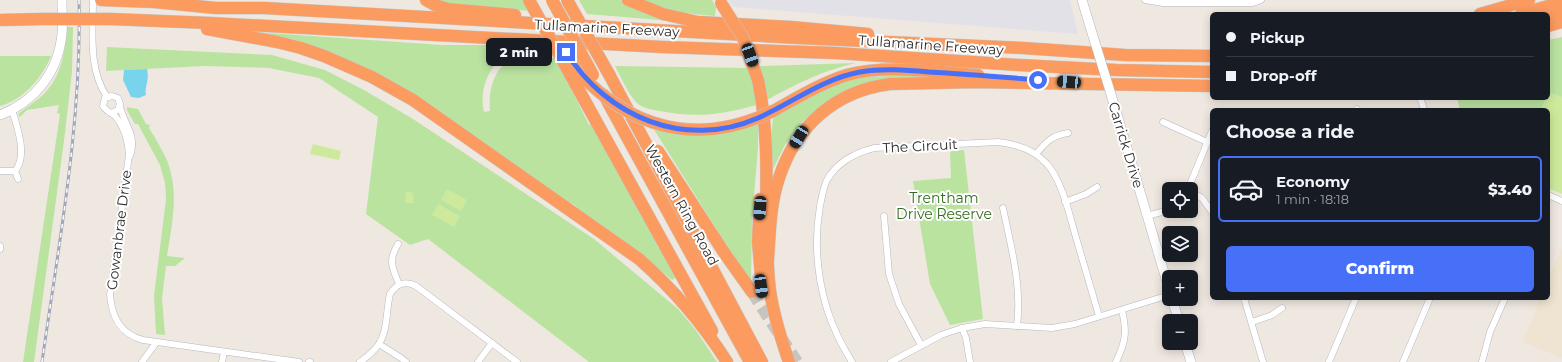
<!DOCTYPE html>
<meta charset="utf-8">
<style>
:root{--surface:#171b24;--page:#242831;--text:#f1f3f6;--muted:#9ea1a6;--line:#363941;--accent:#4670f7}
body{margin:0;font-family:Montserrat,sans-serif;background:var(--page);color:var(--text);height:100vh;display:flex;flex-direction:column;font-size:15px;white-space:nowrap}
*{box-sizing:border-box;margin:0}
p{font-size:13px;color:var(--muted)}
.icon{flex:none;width:22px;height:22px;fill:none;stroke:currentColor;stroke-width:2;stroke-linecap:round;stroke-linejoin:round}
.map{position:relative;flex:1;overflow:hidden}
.side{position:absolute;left:1210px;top:108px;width:340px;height:192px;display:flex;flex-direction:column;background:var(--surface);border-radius:6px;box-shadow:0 2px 10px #0003}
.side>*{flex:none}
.top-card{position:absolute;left:1210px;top:12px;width:340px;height:88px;border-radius:6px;box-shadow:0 2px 10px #0003;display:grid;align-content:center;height:88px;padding:0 16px;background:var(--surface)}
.tools{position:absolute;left:1162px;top:182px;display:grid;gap:8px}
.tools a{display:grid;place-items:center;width:36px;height:36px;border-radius:6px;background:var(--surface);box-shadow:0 2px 10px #0003;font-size:20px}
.end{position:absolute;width:18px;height:18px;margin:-9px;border:5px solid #4670f7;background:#fff;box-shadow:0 0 0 2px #fff}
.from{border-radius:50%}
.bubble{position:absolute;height:28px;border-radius:6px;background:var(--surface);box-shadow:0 2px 10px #0003;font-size:13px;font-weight:800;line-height:28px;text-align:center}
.car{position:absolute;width:12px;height:24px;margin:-12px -6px;border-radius:5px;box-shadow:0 0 3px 1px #0007;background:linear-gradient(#222 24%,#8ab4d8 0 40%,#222 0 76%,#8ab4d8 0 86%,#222 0)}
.top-card b{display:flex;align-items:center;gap:14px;height:38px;font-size:15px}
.top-card b+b{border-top:1px solid var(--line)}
.top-card i{width:10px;height:10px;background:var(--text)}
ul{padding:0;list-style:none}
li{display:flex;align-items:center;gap:12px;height:66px;margin:0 8px 6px;padding:0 8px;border:2px solid transparent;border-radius:6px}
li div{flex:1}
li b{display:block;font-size:15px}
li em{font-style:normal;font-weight:800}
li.selected{border-color:var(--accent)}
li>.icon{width:36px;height:36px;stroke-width:1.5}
h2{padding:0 16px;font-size:18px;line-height:48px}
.primary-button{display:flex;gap:8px;margin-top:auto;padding:8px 16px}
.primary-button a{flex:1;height:46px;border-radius:6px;background:var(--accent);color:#fff;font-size:16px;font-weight:800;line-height:46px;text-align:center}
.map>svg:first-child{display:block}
.industrial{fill:#e3e1e8}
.education{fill:#efe4d2}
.green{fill:#bae3a0}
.pitch{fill:#cdea9c}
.water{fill:#78d4ed}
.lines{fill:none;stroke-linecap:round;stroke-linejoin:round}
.highway-tunnel{stroke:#c8c3bd;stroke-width:12;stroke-dasharray:12 6;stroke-linecap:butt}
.street-casing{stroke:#b4b8c1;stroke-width:7}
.secondary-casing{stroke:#b4b8c1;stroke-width:10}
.highway-casing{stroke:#c9c9c9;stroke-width:13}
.street{stroke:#fff;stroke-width:6}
.secondary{stroke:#fff;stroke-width:9}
.highway{stroke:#fb9b60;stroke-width:12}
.rail-casing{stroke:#a3a7b7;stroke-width:3}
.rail{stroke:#fff;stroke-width:1.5;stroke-dasharray:4.5;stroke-linecap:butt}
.secondary-bridge-casing{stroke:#b4b8c1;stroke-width:10;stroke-linecap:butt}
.highway-bridge-casing{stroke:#c9c9c9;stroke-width:13;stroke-linecap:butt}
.secondary-bridge{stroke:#fff;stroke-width:9}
.highway-bridge{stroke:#fb9b60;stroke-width:12}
.route{stroke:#4670f7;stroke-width:5}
.labels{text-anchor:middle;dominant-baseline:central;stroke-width:4;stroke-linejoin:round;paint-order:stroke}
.street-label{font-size:14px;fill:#2e2e2e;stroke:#fff}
.park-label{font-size:14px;fill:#316c1d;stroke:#fff}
</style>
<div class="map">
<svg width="1562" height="362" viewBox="0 0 1562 362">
<rect width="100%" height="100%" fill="#efe8e1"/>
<!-- industrial -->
<path class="industrial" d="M728 0H1070L1078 34 733 7Z"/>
<!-- education -->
<path class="education" d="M1562 248V358L1523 342 1540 298H1548V279Z"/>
<!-- green -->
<g class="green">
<path d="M436 0H524L529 11 447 3Z"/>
<path d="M579 0H620L639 9 672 21 587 14Z"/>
<path d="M642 0H712L716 7 715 16C690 14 665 11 642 0Z"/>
<path d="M67 27H73L72 72 64 141 34 362H23L60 114 57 113 59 105 27 110 20 117 18 114C28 106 42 98 49 88 63 71 65 48 67 27Z"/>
<path d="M254 32 442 45H491L519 46V50C492 56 478 87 484 112L490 111C488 87 495 62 521 56 532 53 546 57 556 58L589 125 594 124 659 244 657 246 659 248H661L677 277 672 280 653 264 574 210 576 206 551 192 401 86 376 73Z"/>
<path d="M1562 37V97L1548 92V40Z"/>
<path d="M107 47 272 55 325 70 364 90 413 119 594 239 678 309 695 329 717 362H589L428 239 410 245 366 214 378 117 319 78 269 68 205 66 106 71Z"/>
<path d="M0 56H51C42 78 23 100 0 106Z"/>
<path d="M856 63C824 70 796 84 767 100L759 66Z"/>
<path d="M615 66 748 68 754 85 756 105C721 115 697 118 660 111 653 110 642 108 637 103 628 94 621 77 615 66Z"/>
<path d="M903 75 924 77V80L858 86 825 103 802 122 785 145 769 177 773 115 823 89 853 78Z"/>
<path d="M1457 98H1546L1541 110H1460Z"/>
<path d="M127 107 138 109 146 124 150 125 149 128C156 139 163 151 168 163 179 194 172 224 167 256L185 258 175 266H166L162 298 165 335 156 334 154 296 166 199 165 183 160 165 138 124H135L127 110Z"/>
<path d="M758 123V148L752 220 751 284 653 128Z"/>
<path d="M964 150 983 319 950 325 930 284 913 181 951 178 950 151Z"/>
</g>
<!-- pitch -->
<g class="pitch">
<path d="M1548 92 1562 97V194L1548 188V139L1549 135H1548V110H1541L1546 98H1548Z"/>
<path d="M313 144 341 151 339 160 310 154Z"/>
<path d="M447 189 467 200 461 211 441 200Z"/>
<path d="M406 191 413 193 414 203H405Z"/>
<path d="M438 204 460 216 454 227 432 215Z"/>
</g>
<!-- water -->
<path class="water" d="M147 69C150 81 144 87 146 95L139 98 131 97 123 80 124 70Z"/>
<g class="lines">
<!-- highway-tunnel -->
<path class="highway-tunnel" d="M752 292 797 362"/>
<defs>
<g id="street">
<path d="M93 0C93 32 88 69 107 97"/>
<path d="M1145 0 1163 3H1253L1261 0"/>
<path d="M1421 100 1424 110"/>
<path d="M120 107C125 126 137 135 130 156"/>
<path d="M1357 109V110"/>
<path d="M111 113 118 110 120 104 118 98 112 96 105 98 103 106C106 112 111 112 115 116 124 126 128 142 129 155L110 295C112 317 120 334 143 340L299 362"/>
<path d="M1163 122 1207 142"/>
<path d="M1036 154C1047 141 1051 136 1068 133"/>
<path d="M0 171H15C28 156 17 126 12 110"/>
<path d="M15 171 18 179"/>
<path d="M1188 189 1212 131"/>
<path d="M1191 192 1202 198 1212 212"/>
<path d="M1548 195 1562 201"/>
<path d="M1065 202 1086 194 1097 187"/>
<path d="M1003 208C1011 247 1022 285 1017 326"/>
<path d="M884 216 889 274 899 304 921 345"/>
<path d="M1147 216 1169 210"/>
<path d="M398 244C388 260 392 268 399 284"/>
<path d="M0 246V249"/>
<path d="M1244 298 1263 362"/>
<path d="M1252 322 1272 315 1282 308"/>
<path d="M962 328 966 338 970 362"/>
<path d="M379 344 401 358 406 362"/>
<path d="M142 362 156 343"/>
<path d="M222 362 224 352"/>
<path d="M309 362H310"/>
<path d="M360 362C367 357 374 351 379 344 388 330 386 310 390 294 396 284 405 280 416 286L517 362"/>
<path d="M478 362 492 343"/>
<path d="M852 362C842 346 833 328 827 309 817 276 814 241 820 206 822 197 823 188 827 180 837 162 855 153 874 148L998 142C1017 144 1034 150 1047 164 1062 181 1069 213 1075 234 1083 262 1091 289 1099 316"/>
<path d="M891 362 941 335 962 328 985 324 1052 328 1075 324 1169 295"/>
<path d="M1116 362C1126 341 1127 332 1122 310"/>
<path d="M1329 362 1356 298"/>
<path d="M1403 362 1430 298"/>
<path d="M1482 362 1490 332 1505 298"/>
</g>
<g id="secondary">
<path d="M1082 0 1093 36"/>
<path d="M1110 91 1169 289"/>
<path d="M0 115C36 101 58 72 62 34 63 23 62 11 62 0"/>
<path d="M1172 299 1179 321"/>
<path d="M1185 343 1191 362"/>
</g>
<g id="highway">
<path d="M101 0 154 2 216 8H264L798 38 1023 48 1125 55 1212 56"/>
<path d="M426 0 435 5 448 9 515 15"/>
<path d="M628 0 663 14 698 22 791 27 868 34"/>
<path d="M1480 14 1529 0"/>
<path d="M1521 14 1562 2"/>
<path d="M1548 16 1562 12"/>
<path d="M110 19 210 23 662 47 836 53 1019 65 1116 70 1212 72"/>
<path d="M0 20 42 19"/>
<path d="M1548 26 1562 22"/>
<path d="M207 29 277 42 301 48 324 56 372 77 413 100 639 259C673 289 703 324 727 362"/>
<path d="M566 52 589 83"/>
<path d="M570 74 712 331"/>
<path d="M610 76 762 362"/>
<path d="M758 80C767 123 767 166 766 210"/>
<path d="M604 95 750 362"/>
<path d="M773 111C797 98 821 83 847 75 885 64 939 72 978 75"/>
<path d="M658 151 725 254 752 292"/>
<path d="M760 199 758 242 762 288"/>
<path d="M767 252C768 262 768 271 769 281 771 308 780 336 789 362"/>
<path d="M768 259C770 233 770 204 779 178 796 126 835 91 890 84L975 82 1212 86"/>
</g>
</defs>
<!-- street casing -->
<use href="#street" class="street-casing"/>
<!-- secondary casing -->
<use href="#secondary" class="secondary-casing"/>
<!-- highway casing -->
<use href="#highway" class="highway-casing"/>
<!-- street -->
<use href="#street" class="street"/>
<!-- secondary -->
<use href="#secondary" class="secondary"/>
<!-- highway -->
<use href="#highway" class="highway"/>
<defs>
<path id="rail" d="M42 362C59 242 82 122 79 0"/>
</defs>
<!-- rail casing -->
<use href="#rail" class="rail-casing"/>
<!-- rail -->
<use href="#rail" class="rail"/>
<defs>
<path id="secondary-bridge" d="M1093 36 1110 91"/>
<g id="highway-bridge">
<path d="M529 0 570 74"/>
<path d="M552 0 593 75"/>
<path d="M567 0 610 76"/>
<path d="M721 3 743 38 758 80"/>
<path d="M42 19H110"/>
<path d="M589 83C643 134 707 143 773 111"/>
</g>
</defs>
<!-- secondary-bridge casing -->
<use href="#secondary-bridge" class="secondary-bridge-casing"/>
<!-- highway-bridge casing -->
<use href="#highway-bridge" class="highway-bridge-casing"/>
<!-- secondary-bridge -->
<use href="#secondary-bridge" class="secondary-bridge"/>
<!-- highway-bridge -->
<use href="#highway-bridge" class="highway-bridge"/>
</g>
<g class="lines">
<!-- route -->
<path class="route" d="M566 52C607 117 685 150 758 118 792 103 822 79 860 72 883 68 906 70 929 72 966 74 1002 77 1038 80"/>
</g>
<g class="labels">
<!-- street labels -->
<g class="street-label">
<text transform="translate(607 28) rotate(3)">Tullamarine Freeway</text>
<text transform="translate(931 45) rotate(4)">Tullamarine Freeway</text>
<text transform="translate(1126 145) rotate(73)">Carrick Drive</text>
<text transform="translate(920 146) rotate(-3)">The Circuit</text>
<text transform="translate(682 205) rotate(61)">Western Ring Road</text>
<text transform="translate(119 230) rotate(-83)">Gowanbrae Drive</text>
</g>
<!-- park labels -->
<g class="park-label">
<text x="944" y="198">Trentham<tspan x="944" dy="16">Drive Reserve</tspan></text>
</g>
</g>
</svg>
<div class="tools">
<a><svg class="icon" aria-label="locate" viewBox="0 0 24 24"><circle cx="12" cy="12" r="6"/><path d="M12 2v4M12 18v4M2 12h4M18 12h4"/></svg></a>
<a><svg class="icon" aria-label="layers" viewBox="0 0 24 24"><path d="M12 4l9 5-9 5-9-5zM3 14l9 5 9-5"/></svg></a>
<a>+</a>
<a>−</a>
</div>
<i class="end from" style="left:1038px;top:80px"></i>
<i class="end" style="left:566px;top:52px"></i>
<div class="bubble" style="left:486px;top:38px;width:66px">2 min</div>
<i class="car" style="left:750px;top:55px;rotate:160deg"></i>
<i class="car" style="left:1069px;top:82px;rotate:274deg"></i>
<i class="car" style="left:799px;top:137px;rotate:211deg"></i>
<i class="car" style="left:760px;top:208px;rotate:184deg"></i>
<i class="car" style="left:761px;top:286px;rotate:172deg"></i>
<div class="top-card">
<b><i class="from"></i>Pickup</b>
<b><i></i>Drop-off</b>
</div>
<section class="side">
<h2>Choose a ride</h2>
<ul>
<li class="selected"><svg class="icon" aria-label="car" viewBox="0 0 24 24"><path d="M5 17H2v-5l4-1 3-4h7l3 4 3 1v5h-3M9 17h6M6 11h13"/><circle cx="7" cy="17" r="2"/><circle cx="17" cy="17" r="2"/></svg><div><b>Economy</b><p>1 min · 18:18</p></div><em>$3.40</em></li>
</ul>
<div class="primary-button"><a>Confirm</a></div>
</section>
</div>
